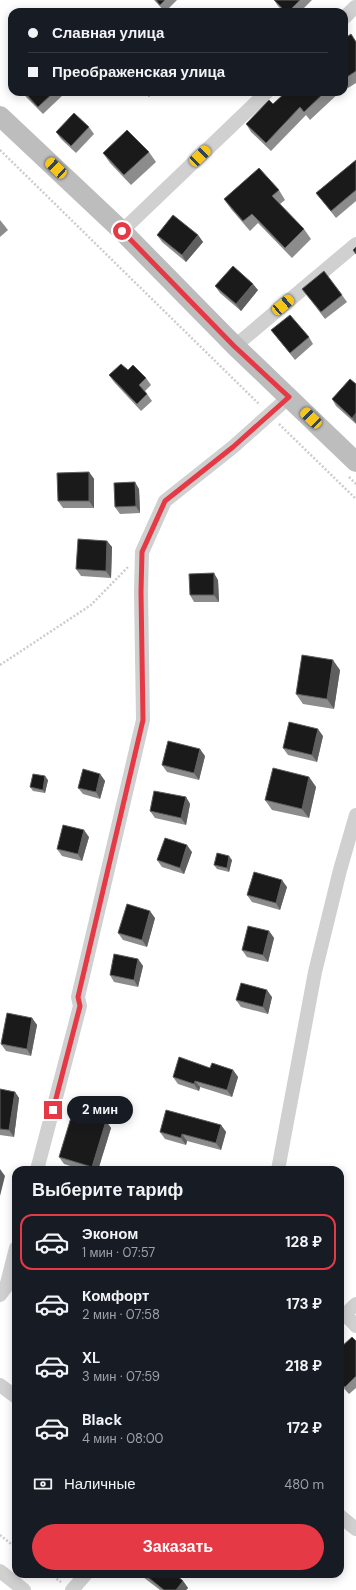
<!DOCTYPE html>
<html lang="ru">
<meta charset="utf-8">
<style>
:root{--surface:#171b24;--page:#20242c;--text:#f1f3f6;--muted:#9ea1a6;--line:#363941;--accent:#e63946}
body{margin:0;font-family:"DM Sans",sans-serif;background:var(--page);color:var(--text);height:100vh;display:flex;flex-direction:column;font-size:15px;white-space:nowrap}
*{box-sizing:border-box;margin:0}
p{font-size:13px;color:var(--muted)}
.icon{flex:none;width:22px;height:22px;fill:none;stroke:currentColor;stroke-width:2;stroke-linecap:round;stroke-linejoin:round}
.map{position:relative;flex:1;overflow:hidden}
.side{position:absolute;left:12px;top:1166px;width:332px;height:412px;display:flex;flex-direction:column;background:var(--surface);border-radius:12px;box-shadow:0 2px 10px #0003}
.side>*{flex:none}
.banner{position:absolute;left:8px;top:8px;width:340px;height:88px;border-radius:12px;box-shadow:0 2px 10px #0003;display:grid;align-content:center;height:88px;padding:0 20px;background:var(--surface)}
.end{position:absolute;width:18px;height:18px;margin:-9px;border:5px solid #e63946;background:#fff;box-shadow:0 0 0 2px #fff}
.from{border-radius:50%}
.bubble{position:absolute;height:28px;border-radius:14px;background:var(--surface);box-shadow:0 2px 10px #0003;font-size:13px;font-weight:700;line-height:28px;text-align:center}
.car{position:absolute;width:12px;height:24px;margin:-12px -6px;border-radius:5px;box-shadow:0 0 3px 1px #0007;background:linear-gradient(#f5c518 24%,#345 0 40%,#f5c518 0 76%,#345 0 86%,#f5c518 0)}
.banner b{display:flex;align-items:center;gap:14px;height:38px;font-size:15px}
.banner b+b{border-top:1px solid var(--line)}
.banner i{width:10px;height:10px;background:var(--text)}
ul{padding:0;list-style:none}
li{display:flex;align-items:center;gap:12px;height:56px;margin:0 8px 6px;padding:0 12px;border:2px solid transparent;border-radius:12px}
li div{flex:1}
li b{display:block;font-size:15px}
li em{font-style:normal;font-weight:700}
li.current{border-color:var(--accent)}
li>.icon{width:36px;height:36px;stroke-width:1.5}
h2{padding:0 20px;font-size:18px;line-height:48px}
.pay{display:flex;align-items:center;gap:10px;height:44px;padding:0 20px;font-size:15px}
.pay p{margin-inline-start:auto}
.button{display:flex;gap:8px;margin-top:auto;padding:8px 20px}
.button a{flex:1;height:46px;border-radius:24px;background:var(--accent);color:#fff;font-size:16px;font-weight:700;line-height:46px;text-align:center}
.map>svg:first-child{display:block}
.lines{fill:none;stroke-linecap:round;stroke-linejoin:round}
.path{stroke:#cdcdcd;stroke-width:2.5;stroke-dasharray:2 2;stroke-linecap:butt}
.street{stroke:#d0d0d0;stroke-width:14}
.secondary{stroke:#bdbdbd;stroke-width:20}
.wall{fill:#8c8c8c}
.shaded-wall{fill:#5f5f5f}
.building{fill:#1a1a1a;stroke:#5f5f5f}
.route{stroke:#e63946;stroke-width:5}
</style>
<div class="map">
<svg width="356" height="1590" viewBox="0 0 356 1590">
<rect width="100%" height="100%" fill="#fff"/>
<g class="lines">
<!-- path -->
<g class="path">
<path d="M0 150 260 405"/>
<path d="M279 424 356 499"/>
<path d="M349 477 356 484"/>
<path d="M0 665 91 605 128 567"/>
<path d="M0 1535 16 1548"/>
<path d="M50 1574 61 1582"/>
</g>
<!-- street -->
<g class="street">
<path d="M344 18 355 7"/>
<path d="M122 231 267 92"/>
<path d="M235 346 356 244"/>
<path d="M37 1170 80 1006 78 997 143 720 141 592 142 552 165 501 233 447 289 397"/>
<path d="M278 1170 315 972 340 870 356 815"/>
<path d="M0 1295 6 1287 16 1248"/>
<path d="M345 1314 356 1326"/>
<path d="M340 1319 356 1304"/>
<path d="M0 1385 16 1397"/>
<path d="M340 1516 356 1529"/>
<path d="M0 1571 24 1590"/>
<path d="M72 1590 86 1574"/>
</g>
<!-- secondary -->
<path class="secondary" d="M0 116 122 231 235 346 356 462"/>
</g>
<!-- wall -->
<g class="wall">
<path d="M154 0H177L165 12Z"/>
<path d="M274 0H312L300 12H284L278 6Z"/>
<path d="M344 39 356 42V83L348 88 346 86 344 88Z"/>
<path d="M23 92H62L64 94 43 114 26 97Z"/>
<path d="M144 92H154L149 97Z"/>
<path d="M286 92H340L310 120 306 115 271 151 251 132 246 124 273 104Z"/>
<path d="M89 127 94 134 76 153 61 139 56 132Z"/>
<path d="M149 152 156 162 131 185 110 163 103 153Z"/>
<path d="M356 160V201L336 218 316 193Z"/>
<path d="M279 190 285 200 280 204 304 229 311 239 292 258 258 223 250 231 231 209 224 199Z"/>
<path d="M0 220 8 230 0 237Z"/>
<path d="M157 235H198L203 242 186 262 162 242Z"/>
<path d="M215 286 258 290 241 311 220 293Z"/>
<path d="M302 289 342 295 347 302 325 319Z"/>
<path d="M271 330 309 337 313 344 295 360Z"/>
<path d="M128 370 146 378 151 385 145 391 152 401 141 411 114 382 109 375Z"/>
<path d="M356 384V424L336 406 332 399Z"/>
<path d="M89 472 94 479V508H63L58 501Z"/>
<path d="M139 489 140 513 120 514 115 507Z"/>
<path d="M107 541 112 547 111 578 81 576 76 569Z"/>
<path d="M218 580 219 602H194L190 595Z"/>
<path d="M340 670 334 709 303 704 296 694Z"/>
<path d="M323 736 317 762 288 755 283 748Z"/>
<path d="M205 756 199 780 167 772 162 765Z"/>
<path d="M100 774 105 781 100 799 83 794 78 788Z"/>
<path d="M309 777 316 787 309 818 272 810 265 800Z"/>
<path d="M48 780 45 793 33 791 30 787Z"/>
<path d="M186 797 190 804 186 825 155 818 150 811Z"/>
<path d="M89 837 82 861 62 856 57 849Z"/>
<path d="M192 852 184 874 162 867 157 860Z"/>
<path d="M232 860 229 872 217 869 214 865Z"/>
<path d="M287 887 280 910 252 902 247 895Z"/>
<path d="M155 918 147 947 123 940 118 933Z"/>
<path d="M269 931 274 938 268 962 247 957 242 950Z"/>
<path d="M138 959 143 966 138 987 114 982 110 975Z"/>
<path d="M272 997 268 1014 241 1007 236 1000Z"/>
<path d="M32 1018 37 1025 31 1056 6 1051 1 1044Z"/>
<path d="M210 1068 233 1070 238 1077 232 1097 200 1087 199 1091 178 1084 173 1077Z"/>
<path d="M0 1089 15 1092 19 1098 14 1137 0 1135Z"/>
<path d="M106 1121 111 1128 98 1170H83L64 1164 59 1157Z"/>
<path d="M221 1125 226 1132 221 1150 187 1141 186 1145 165 1139 160 1132Z"/>
<path d="M356 1341V1388L349 1394 340 1384V1348Z"/>
<path d="M141 1574H175L183 1581 188 1588 186 1590H160L143 1577Z"/>
</g>
<!-- shaded-wall -->
<g class="shaded-wall">
<path d="M198 235 203 242 186 262 182 255Z"/>
<path d="M253 284 258 290 241 311 236 304Z"/>
<path d="M356 413V423L352 418Z"/>
<path d="M89 472 94 479V508L89 501Z"/>
<path d="M135 482 139 489 140 513 136 506Z"/>
<path d="M107 541 112 547 111 578 106 571Z"/>
<path d="M214 573 218 580 219 602 214 595Z"/>
<path d="M333 660 340 670 334 709 327 699Z"/>
<path d="M318 729 323 736 317 762 312 755Z"/>
<path d="M200 749 205 756 199 780 194 773Z"/>
<path d="M100 774 105 781 100 799 96 792Z"/>
<path d="M45 776 48 780 45 793 43 790Z"/>
<path d="M309 777 316 787 309 818 302 809Z"/>
<path d="M186 797 190 804 186 825 181 818Z"/>
<path d="M84 830 89 837 82 861 78 854Z"/>
<path d="M187 845 192 852 184 874 180 868Z"/>
<path d="M229 856 232 860 229 872 227 868Z"/>
<path d="M282 880 287 887 280 910 276 903Z"/>
<path d="M150 911 155 918 147 947 142 940Z"/>
<path d="M269 931 274 938 268 962 263 955Z"/>
<path d="M138 959 143 966 138 987 134 980Z"/>
<path d="M267 990 272 997 268 1014 263 1007Z"/>
<path d="M32 1018 37 1025 31 1056 27 1049Z"/>
<path d="M233 1070 238 1077 232 1097 227 1090Z"/>
<path d="M195 1081 200 1087 199 1091 194 1084Z"/>
<path d="M15 1092 19 1098 14 1137 9 1130Z"/>
<path d="M106 1121 111 1128 98 1170H94L92 1167Z"/>
<path d="M221 1125 226 1132 221 1150 216 1143Z"/>
<path d="M182 1134 187 1141 186 1145 181 1138Z"/>
<path d="M0 1169 5 1176 0 1196Z"/>
<path d="M340 1540 343 1545 340 1549Z"/>
<path d="M183 1581 188 1588 186 1590H176Z"/>
</g>
<!-- building -->
<g class="building">
<path d="M156 0H165L160 5Z"/>
<path d="M274 0H300L288 12H286Z"/>
<path d="M351 34 356 42V71L344 79V39Z"/>
<path d="M24 92H54L38 107Z"/>
<path d="M286 92H325L304 112 300 107 266 143 246 124 269 100 273 104Z"/>
<path d="M74 113 89 127 71 146 56 132Z"/>
<path d="M127 130 149 152 124 175 103 153Z"/>
<path d="M356 160V190L331 211 316 193Z"/>
<path d="M259 168 279 190 272 196 304 229 285 248 252 214 243 221 224 199Z"/>
<path d="M173 215 198 235 182 255 157 235Z"/>
<path d="M356 247V254L353 250Z"/>
<path d="M233 266 253 284 236 304 215 286Z"/>
<path d="M324 271 342 295 321 312 302 289Z"/>
<path d="M290 315 309 337 290 353 271 330Z"/>
<path d="M121 364 128 370 133 365 146 378 139 385 147 394 137 404 109 375Z"/>
<path d="M350 379 356 384V413L352 418 332 399Z"/>
<path d="M89 472V501H58L57 473Z"/>
<path d="M135 482 136 506 115 507 114 483Z"/>
<path d="M78 539 107 541 106 571 76 569Z"/>
<path d="M214 573V595H190L189 574Z"/>
<path d="M302 655 333 660 327 699 296 694Z"/>
<path d="M289 722 318 729 312 755 283 748Z"/>
<path d="M168 741 200 749 194 773 162 765Z"/>
<path d="M273 768 309 777 302 809 265 800Z"/>
<path d="M83 769 100 774 96 792 78 788Z"/>
<path d="M33 774 45 776 43 790 30 787Z"/>
<path d="M154 791 186 797 181 818 150 811Z"/>
<path d="M63 825 84 830 78 854 57 849Z"/>
<path d="M165 838 187 845 180 868 157 860Z"/>
<path d="M217 853 229 856 227 868 214 865Z"/>
<path d="M254 872 282 880 276 903 247 895Z"/>
<path d="M127 904 150 911 142 940 118 933Z"/>
<path d="M248 926 269 931 263 955 242 950Z"/>
<path d="M114 954 138 959 134 980 110 975Z"/>
<path d="M241 983 267 990 263 1007 236 1000Z"/>
<path d="M7 1013 32 1018 27 1049 1 1044Z"/>
<path d="M179 1057 210 1068 212 1063 233 1070 227 1090 195 1081 194 1084 173 1077Z"/>
<path d="M0 1089 15 1092 9 1130 0 1129Z"/>
<path d="M166 1110 221 1125 216 1143 182 1134 181 1138 160 1132Z"/>
<path d="M73 1111 106 1121 92 1167 59 1157Z"/>
<path d="M352 1337 356 1341V1376L345 1387 340 1382V1348Z"/>
<path d="M144 1574H175L183 1581 176 1590H164Z"/>
</g>
<g class="lines">
<!-- route -->
<path class="route" d="M53 1110 80 1006 78 997 143 720 141 592 142 552 165 501 233 447 289 397 234 346 122 231"/>
</g>
</svg>
<i class="end from" style="left:122px;top:231px"></i>
<i class="end" style="left:53px;top:1110px"></i>
<div class="bubble" style="left:67px;top:1096px;width:66px">2 мин</div>
<i class="car" style="left:200px;top:156px;rotate:46deg"></i>
<i class="car" style="left:56px;top:168px;rotate:313deg"></i>
<i class="car" style="left:283px;top:305px;rotate:50deg"></i>
<i class="car" style="left:311px;top:418px;rotate:314deg"></i>
<div class="banner">
<b><i class="from"></i>Славная улица</b>
<b><i></i>Преображенская улица</b>
</div>
<section class="side">
<h2>Выберите тариф</h2>
<ul>
<li class="current"><svg class="icon" aria-label="car" viewBox="0 0 24 24"><path d="M5 17H2v-5l4-1 3-4h7l3 4 3 1v5h-3M9 17h6M6 11h13"/><circle cx="7" cy="17" r="2"/><circle cx="17" cy="17" r="2"/></svg><div><b>Эконом</b><p>1 мин · 07:57</p></div><em>128 ₽</em></li>
<li><svg class="icon" aria-label="car" viewBox="0 0 24 24"><path d="M5 17H2v-5l4-1 3-4h7l3 4 3 1v5h-3M9 17h6M6 11h13"/><circle cx="7" cy="17" r="2"/><circle cx="17" cy="17" r="2"/></svg><div><b>Комфорт</b><p>2 мин · 07:58</p></div><em>173 ₽</em></li>
<li><svg class="icon" aria-label="car" viewBox="0 0 24 24"><path d="M5 17H2v-5l4-1 3-4h7l3 4 3 1v5h-3M9 17h6M6 11h13"/><circle cx="7" cy="17" r="2"/><circle cx="17" cy="17" r="2"/></svg><div><b>XL</b><p>3 мин · 07:59</p></div><em>218 ₽</em></li>
<li><svg class="icon" aria-label="car" viewBox="0 0 24 24"><path d="M5 17H2v-5l4-1 3-4h7l3 4 3 1v5h-3M9 17h6M6 11h13"/><circle cx="7" cy="17" r="2"/><circle cx="17" cy="17" r="2"/></svg><div><b>Black</b><p>4 мин · 08:00</p></div><em>172 ₽</em></li>
</ul>
<div class="pay"><svg class="icon" aria-label="cash" viewBox="0 0 24 24"><path d="M3 7h18v10H3z"/><circle cx="12" cy="12" r="2"/></svg>Наличные<p>480 m</p></div>
<div class="button"><a>Заказать</a></div>
</section>
</div>
